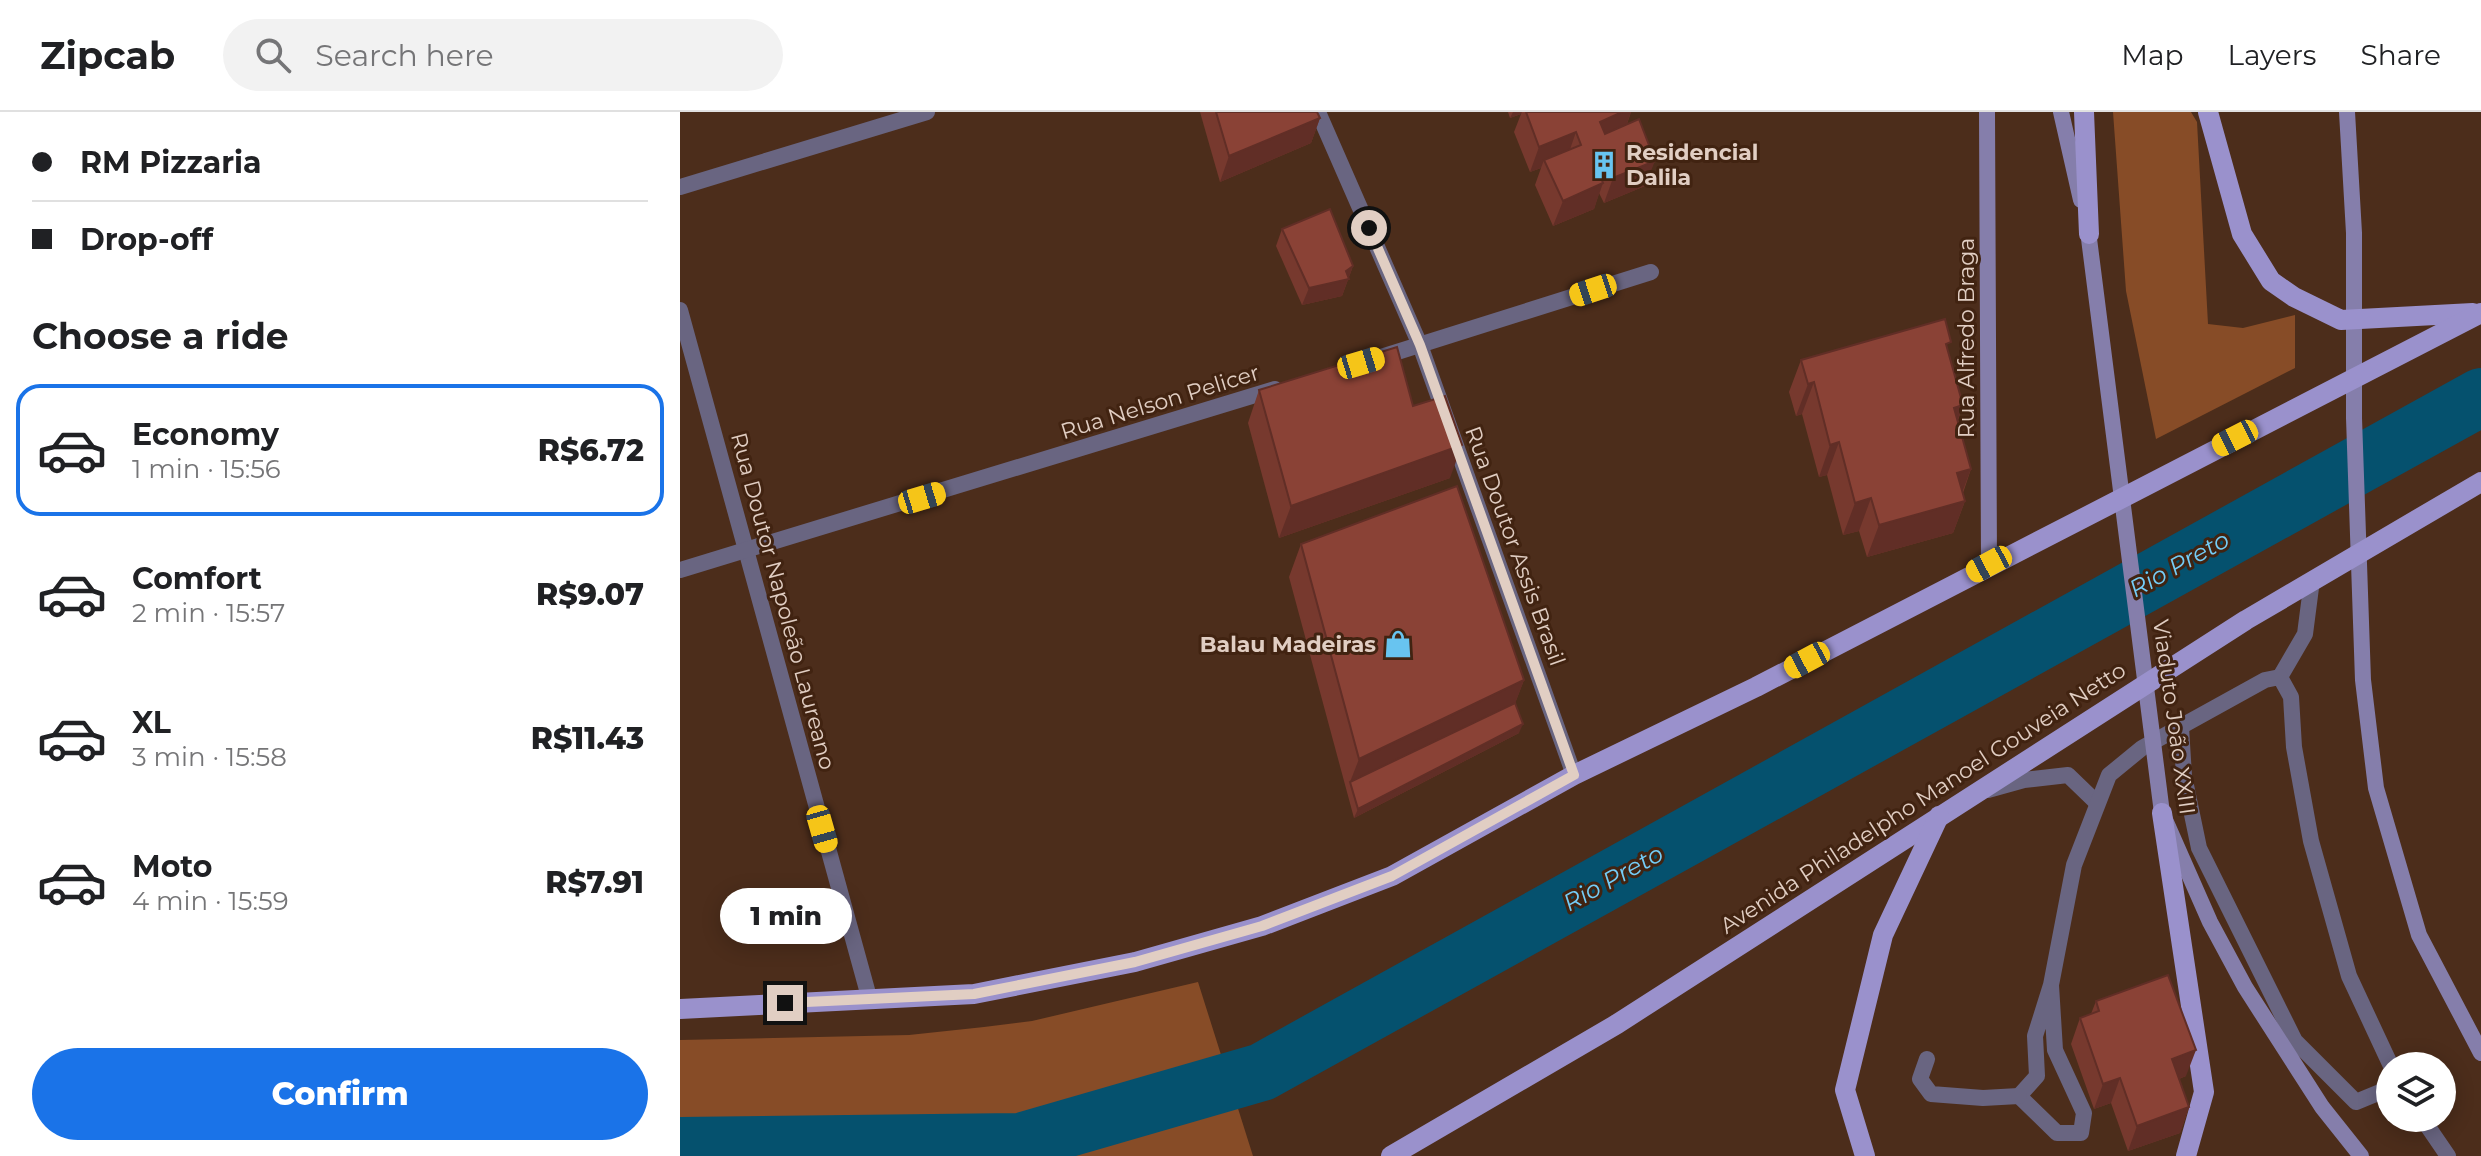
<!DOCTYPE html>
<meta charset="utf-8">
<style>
:root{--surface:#fff;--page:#f2f2f2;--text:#202124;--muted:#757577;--line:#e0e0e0;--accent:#1a73e8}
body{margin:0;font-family:Montserrat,sans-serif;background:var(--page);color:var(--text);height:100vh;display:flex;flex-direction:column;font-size:30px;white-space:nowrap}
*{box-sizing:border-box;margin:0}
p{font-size:26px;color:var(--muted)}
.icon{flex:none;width:44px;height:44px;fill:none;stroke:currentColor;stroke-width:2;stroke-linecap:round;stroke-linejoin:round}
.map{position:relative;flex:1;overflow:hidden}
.details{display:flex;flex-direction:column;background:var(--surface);width:680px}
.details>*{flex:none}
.banner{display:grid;align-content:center;height:176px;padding:0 32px;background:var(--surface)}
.buttons{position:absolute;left:1696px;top:940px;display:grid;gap:16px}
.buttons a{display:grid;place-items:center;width:80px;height:80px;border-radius:50%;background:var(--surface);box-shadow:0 4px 20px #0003;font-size:40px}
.end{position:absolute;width:36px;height:36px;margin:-18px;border:10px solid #e1cec3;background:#111;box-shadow:0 0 0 4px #111}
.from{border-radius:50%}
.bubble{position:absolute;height:56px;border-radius:28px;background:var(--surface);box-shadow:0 4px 20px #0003;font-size:26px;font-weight:800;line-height:56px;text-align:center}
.car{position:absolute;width:24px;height:48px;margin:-24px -12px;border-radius:10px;box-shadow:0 0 6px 2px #0007;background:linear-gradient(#f5c518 24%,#345 0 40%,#f5c518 0 76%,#345 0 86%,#f5c518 0)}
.banner b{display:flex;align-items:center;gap:28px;height:76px;font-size:30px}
.banner b+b{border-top:2px solid var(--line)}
.banner i{width:20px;height:20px;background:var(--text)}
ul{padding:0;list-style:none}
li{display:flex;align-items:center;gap:24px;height:132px;margin:0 16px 12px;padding:0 16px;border:4px solid transparent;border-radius:24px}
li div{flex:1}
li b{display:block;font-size:30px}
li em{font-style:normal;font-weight:800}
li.current{border-color:var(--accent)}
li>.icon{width:72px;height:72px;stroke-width:1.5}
h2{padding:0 32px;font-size:36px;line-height:96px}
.action{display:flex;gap:16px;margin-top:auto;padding:16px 32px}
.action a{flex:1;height:92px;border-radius:48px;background:var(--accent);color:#fff;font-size:32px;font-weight:800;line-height:92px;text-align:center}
header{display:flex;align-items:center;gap:48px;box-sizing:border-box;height:112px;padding:0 40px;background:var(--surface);border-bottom:2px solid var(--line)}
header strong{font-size:38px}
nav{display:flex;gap:44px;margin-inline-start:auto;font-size:28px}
.search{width:560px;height:72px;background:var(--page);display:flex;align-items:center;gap:20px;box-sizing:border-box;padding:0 28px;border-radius:44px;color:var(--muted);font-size:30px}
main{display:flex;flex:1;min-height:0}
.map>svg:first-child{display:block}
.green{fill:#874c27}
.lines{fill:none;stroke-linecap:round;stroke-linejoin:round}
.river{stroke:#05516e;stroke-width:58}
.lane{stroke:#696581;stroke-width:16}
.street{stroke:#696581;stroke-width:16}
.secondary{stroke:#857eab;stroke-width:16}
.primary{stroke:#9a91cc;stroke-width:20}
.wall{fill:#77392e}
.shaded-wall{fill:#612e26}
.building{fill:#8a4236;stroke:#612e26;stroke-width:2}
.route{stroke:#e1cec3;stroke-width:10}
.labels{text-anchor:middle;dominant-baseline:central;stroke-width:6;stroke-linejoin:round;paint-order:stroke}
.poi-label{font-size:22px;font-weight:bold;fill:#e1cec3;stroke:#412311;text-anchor:start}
.street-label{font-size:22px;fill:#e1cec3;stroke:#412311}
.water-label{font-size:24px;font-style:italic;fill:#74cdf7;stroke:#412311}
</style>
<header>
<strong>Zipcab</strong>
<div class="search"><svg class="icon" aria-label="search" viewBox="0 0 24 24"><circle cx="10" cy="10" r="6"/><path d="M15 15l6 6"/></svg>Search here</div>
<nav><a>Map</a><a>Layers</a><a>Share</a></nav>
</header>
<main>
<section class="details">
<div class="banner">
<b><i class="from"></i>RM Pizzaria</b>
<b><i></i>Drop-off</b>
</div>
<h2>Choose a ride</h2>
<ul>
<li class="current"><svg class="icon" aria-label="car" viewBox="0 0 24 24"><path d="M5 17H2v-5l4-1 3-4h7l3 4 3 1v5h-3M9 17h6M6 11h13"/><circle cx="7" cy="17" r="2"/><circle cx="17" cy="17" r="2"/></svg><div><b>Economy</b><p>1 min · 15:56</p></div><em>R$6.72</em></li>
<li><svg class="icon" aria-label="car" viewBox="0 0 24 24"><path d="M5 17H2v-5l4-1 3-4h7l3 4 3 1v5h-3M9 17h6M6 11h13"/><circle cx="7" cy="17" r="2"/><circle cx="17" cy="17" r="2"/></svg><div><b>Comfort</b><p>2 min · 15:57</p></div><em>R$9.07</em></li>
<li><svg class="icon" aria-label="car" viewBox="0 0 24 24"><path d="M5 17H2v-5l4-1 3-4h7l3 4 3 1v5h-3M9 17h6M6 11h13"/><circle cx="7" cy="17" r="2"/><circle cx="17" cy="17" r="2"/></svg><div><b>XL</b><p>3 min · 15:58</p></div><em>R$11.43</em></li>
<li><svg class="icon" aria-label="car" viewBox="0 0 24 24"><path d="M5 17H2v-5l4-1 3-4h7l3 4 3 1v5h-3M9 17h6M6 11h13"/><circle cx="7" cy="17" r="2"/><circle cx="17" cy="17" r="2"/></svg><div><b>Moto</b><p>4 min · 15:59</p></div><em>R$7.91</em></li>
</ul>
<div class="action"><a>Confirm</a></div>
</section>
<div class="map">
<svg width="1801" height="1044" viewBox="0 0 1801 1044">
<rect width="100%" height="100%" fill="#4c2d1b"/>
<!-- green -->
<g class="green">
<path d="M1433 0H1511L1517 10 1528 212 1563 216 1615 203V256L1476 327 1446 179Z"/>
<path d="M518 870 573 1044H0V928L229 923 304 915 352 909Z"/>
</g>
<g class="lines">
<!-- river -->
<path class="river" d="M0 1034 340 1030 582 960 1801 285"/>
<!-- lane -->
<g class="lane">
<path d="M1600 565 1625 522 1632 468"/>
<path d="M1308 678 1344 668 1388 663 1417 691"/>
<path d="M1371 873 1375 938 1404 1001 1401 1021H1377L1339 984 1357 964 1355 924 1371 873 1394 753 1429 663 1462 636 1585 568 1600 565 1611 585 1614 635 1631 729 1669 864 1711 954"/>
<path d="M1247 947 1240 967 1251 982 1303 986 1339 984"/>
<path d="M1742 1006 1768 1044"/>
</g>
<!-- street -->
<g class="street">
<path d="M638 0 740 233 894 663"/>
<path d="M0 75 247 0"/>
<path d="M0 198 189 885"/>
<path d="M698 246 971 160"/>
<path d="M0 458 595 277"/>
<path d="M1501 615 1504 664 1519 736 1615 929 1676 990 1710 976"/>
</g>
<!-- secondary -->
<g class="secondary">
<path d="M1307 0 1309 452"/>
<path d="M1381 0 1401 88"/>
<path d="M1667 0 1674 121V306L1683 568 1696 676 1739 823 1801 941"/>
<path d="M1407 111 1482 701 1530 810 1565 875 1642 995 1681 1044"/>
</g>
<!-- primary -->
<g class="primary">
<path d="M1404 0 1409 122"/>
<path d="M1528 0 1562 122 1591 169 1614 185 1661 208 1793 201"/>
<path d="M1482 701 1524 980 1506 1044"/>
<path d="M0 897 294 882 455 850 582 814 712 764 894 663 1076 575 1801 201"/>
<path d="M711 1044 937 912 1566 508 1801 370"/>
<path d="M1185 1044 1165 978 1203 823 1259 704"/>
</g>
</g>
<!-- wall -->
<g class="wall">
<path d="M520 0H637L640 6 631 31 540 70Z"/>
<path d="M828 0H951L947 12 965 74 924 91 919 81 914 97 873 114 855 73 861 56 850 60 834 20 841 2 830 6Z"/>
<path d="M602 117 673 154 662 184 622 193 596 134Z"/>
<path d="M1268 240 1283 293 1278 308 1291 357 1283 381 1285 389 1273 421 1187 445 1179 419 1163 423 1147 363 1139 365 1122 302 1116 304 1109 280 1121 248Z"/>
<path d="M579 278 733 294 770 366 599 426 568 311Z"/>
<path d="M621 432 844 568 835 591 839 621 674 706 609 465Z"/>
<path d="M1416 889 1506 964 1499 967 1509 995 1500 1021 1448 1039 1431 991 1414 997 1391 932 1400 906 1411 902Z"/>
</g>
<!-- shaded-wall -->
<g class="shaded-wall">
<path d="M833 0H842L841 2 830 6Z"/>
<path d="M942 0H951L944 20 911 36 920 10Z"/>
<path d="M640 6 631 31 540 70 549 44Z"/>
<path d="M896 20 887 46 864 48 861 56 850 60 859 35Z"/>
<path d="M925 48 916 73 915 51Z"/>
<path d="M975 49 965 74 924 91 933 66Z"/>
<path d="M923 71 914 97 873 114 883 89Z"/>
<path d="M673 154 662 184 622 193 629 176 666 159Z"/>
<path d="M1134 270 1122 302 1116 304 1128 272Z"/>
<path d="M1283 293 1272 325 1274 296Z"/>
<path d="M1159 330 1147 363 1139 365 1150 333Z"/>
<path d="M782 333 770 366 599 426 611 394Z"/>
<path d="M1291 357 1279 389 1277 361Z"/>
<path d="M1191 386 1179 419 1163 423 1175 391Z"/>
<path d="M1285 389 1273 421 1187 445 1199 413Z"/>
<path d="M844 568 832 600 670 670 679 647Z"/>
<path d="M843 612 839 621 674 706 678 697Z"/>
<path d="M1516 938 1506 964 1483 973 1492 947Z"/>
<path d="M1440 966 1431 991 1414 997 1423 972Z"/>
<path d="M1509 995 1500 1021 1448 1039 1457 1014Z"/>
</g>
<!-- building -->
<g class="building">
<path d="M536 0H637L640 6 549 44Z"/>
<path d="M846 0H942L920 10 925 22 959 7 975 49 933 66 925 48 915 51 923 71 883 89 864 48 901 33 896 20 859 35Z"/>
<path d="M650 97 673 154 666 159 669 167 629 176 602 117Z"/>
<path d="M1265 207 1271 230 1266 232 1283 293 1274 296 1291 357 1277 361 1285 389 1199 413 1191 386 1175 391 1159 330 1150 333 1134 270 1128 272 1121 248Z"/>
<path d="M717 235 733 294 765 284 782 333 611 394 579 278Z"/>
<path d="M777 374 844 568 679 647 621 432Z"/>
<path d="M835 591 843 612 678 697 670 670Z"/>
<path d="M1488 863 1516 938 1492 947 1509 995 1457 1014 1440 966 1423 972 1400 906 1419 899 1416 889Z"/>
</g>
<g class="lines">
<!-- route -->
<path class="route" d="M105 891 294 882 455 850 582 814 712 764 894 663 740 233 689 116"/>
</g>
<!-- icons -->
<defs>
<symbol id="building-bare" viewBox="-9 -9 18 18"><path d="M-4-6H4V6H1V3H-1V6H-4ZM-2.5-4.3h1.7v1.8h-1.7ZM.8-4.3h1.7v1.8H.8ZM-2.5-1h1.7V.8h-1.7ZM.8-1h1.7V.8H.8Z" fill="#68c4f0" stroke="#412311" stroke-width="2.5" paint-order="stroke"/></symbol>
<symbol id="shop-bare" viewBox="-9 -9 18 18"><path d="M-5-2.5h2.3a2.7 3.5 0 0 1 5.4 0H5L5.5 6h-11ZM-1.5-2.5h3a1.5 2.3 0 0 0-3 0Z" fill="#68c4f0" stroke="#412311" stroke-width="2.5" paint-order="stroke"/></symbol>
</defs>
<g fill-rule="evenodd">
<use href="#building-bare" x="904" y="33" width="40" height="40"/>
<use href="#shop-bare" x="698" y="512" width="40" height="40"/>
</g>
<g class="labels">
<!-- poi labels -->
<g class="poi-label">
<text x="946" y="40">Residencial<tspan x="946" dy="25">Dalila</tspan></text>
<text x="696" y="532" text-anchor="end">Balau Madeiras</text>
</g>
<!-- street labels -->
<g class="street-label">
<text transform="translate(1286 226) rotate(-90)">Rua Alfredo Braga</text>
<text transform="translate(480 290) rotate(-17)">Rua Nelson Pelicer</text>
<text transform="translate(835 434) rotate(70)">Rua Doutor Assis Brasil</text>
<text transform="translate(103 489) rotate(75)">Rua Doutor Napoleão Laureano</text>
<text transform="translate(1494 605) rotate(82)">Viaduto João XXIII</text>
<text transform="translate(1243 686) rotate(-33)">Avenida Philadelpho Manoel Gouveia Netto</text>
</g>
<!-- water labels -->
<g class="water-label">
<text transform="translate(1499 452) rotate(-29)">Rio Preto</text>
<text transform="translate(933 766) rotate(-29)">Rio Preto</text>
</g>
</g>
</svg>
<div class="buttons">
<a><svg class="icon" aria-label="layers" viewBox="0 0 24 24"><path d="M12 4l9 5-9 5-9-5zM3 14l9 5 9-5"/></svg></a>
</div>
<i class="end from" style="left:689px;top:116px"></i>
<i class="end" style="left:105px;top:891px"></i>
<div class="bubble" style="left:40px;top:776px;width:132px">1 min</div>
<i class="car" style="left:913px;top:178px;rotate:252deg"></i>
<i class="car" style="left:681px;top:251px;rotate:73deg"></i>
<i class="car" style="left:1555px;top:326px;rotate:243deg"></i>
<i class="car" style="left:242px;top:386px;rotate:73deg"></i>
<i class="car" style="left:1309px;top:452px;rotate:242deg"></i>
<i class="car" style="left:1127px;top:548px;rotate:242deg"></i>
<i class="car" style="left:142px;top:717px;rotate:164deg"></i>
</div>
</main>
